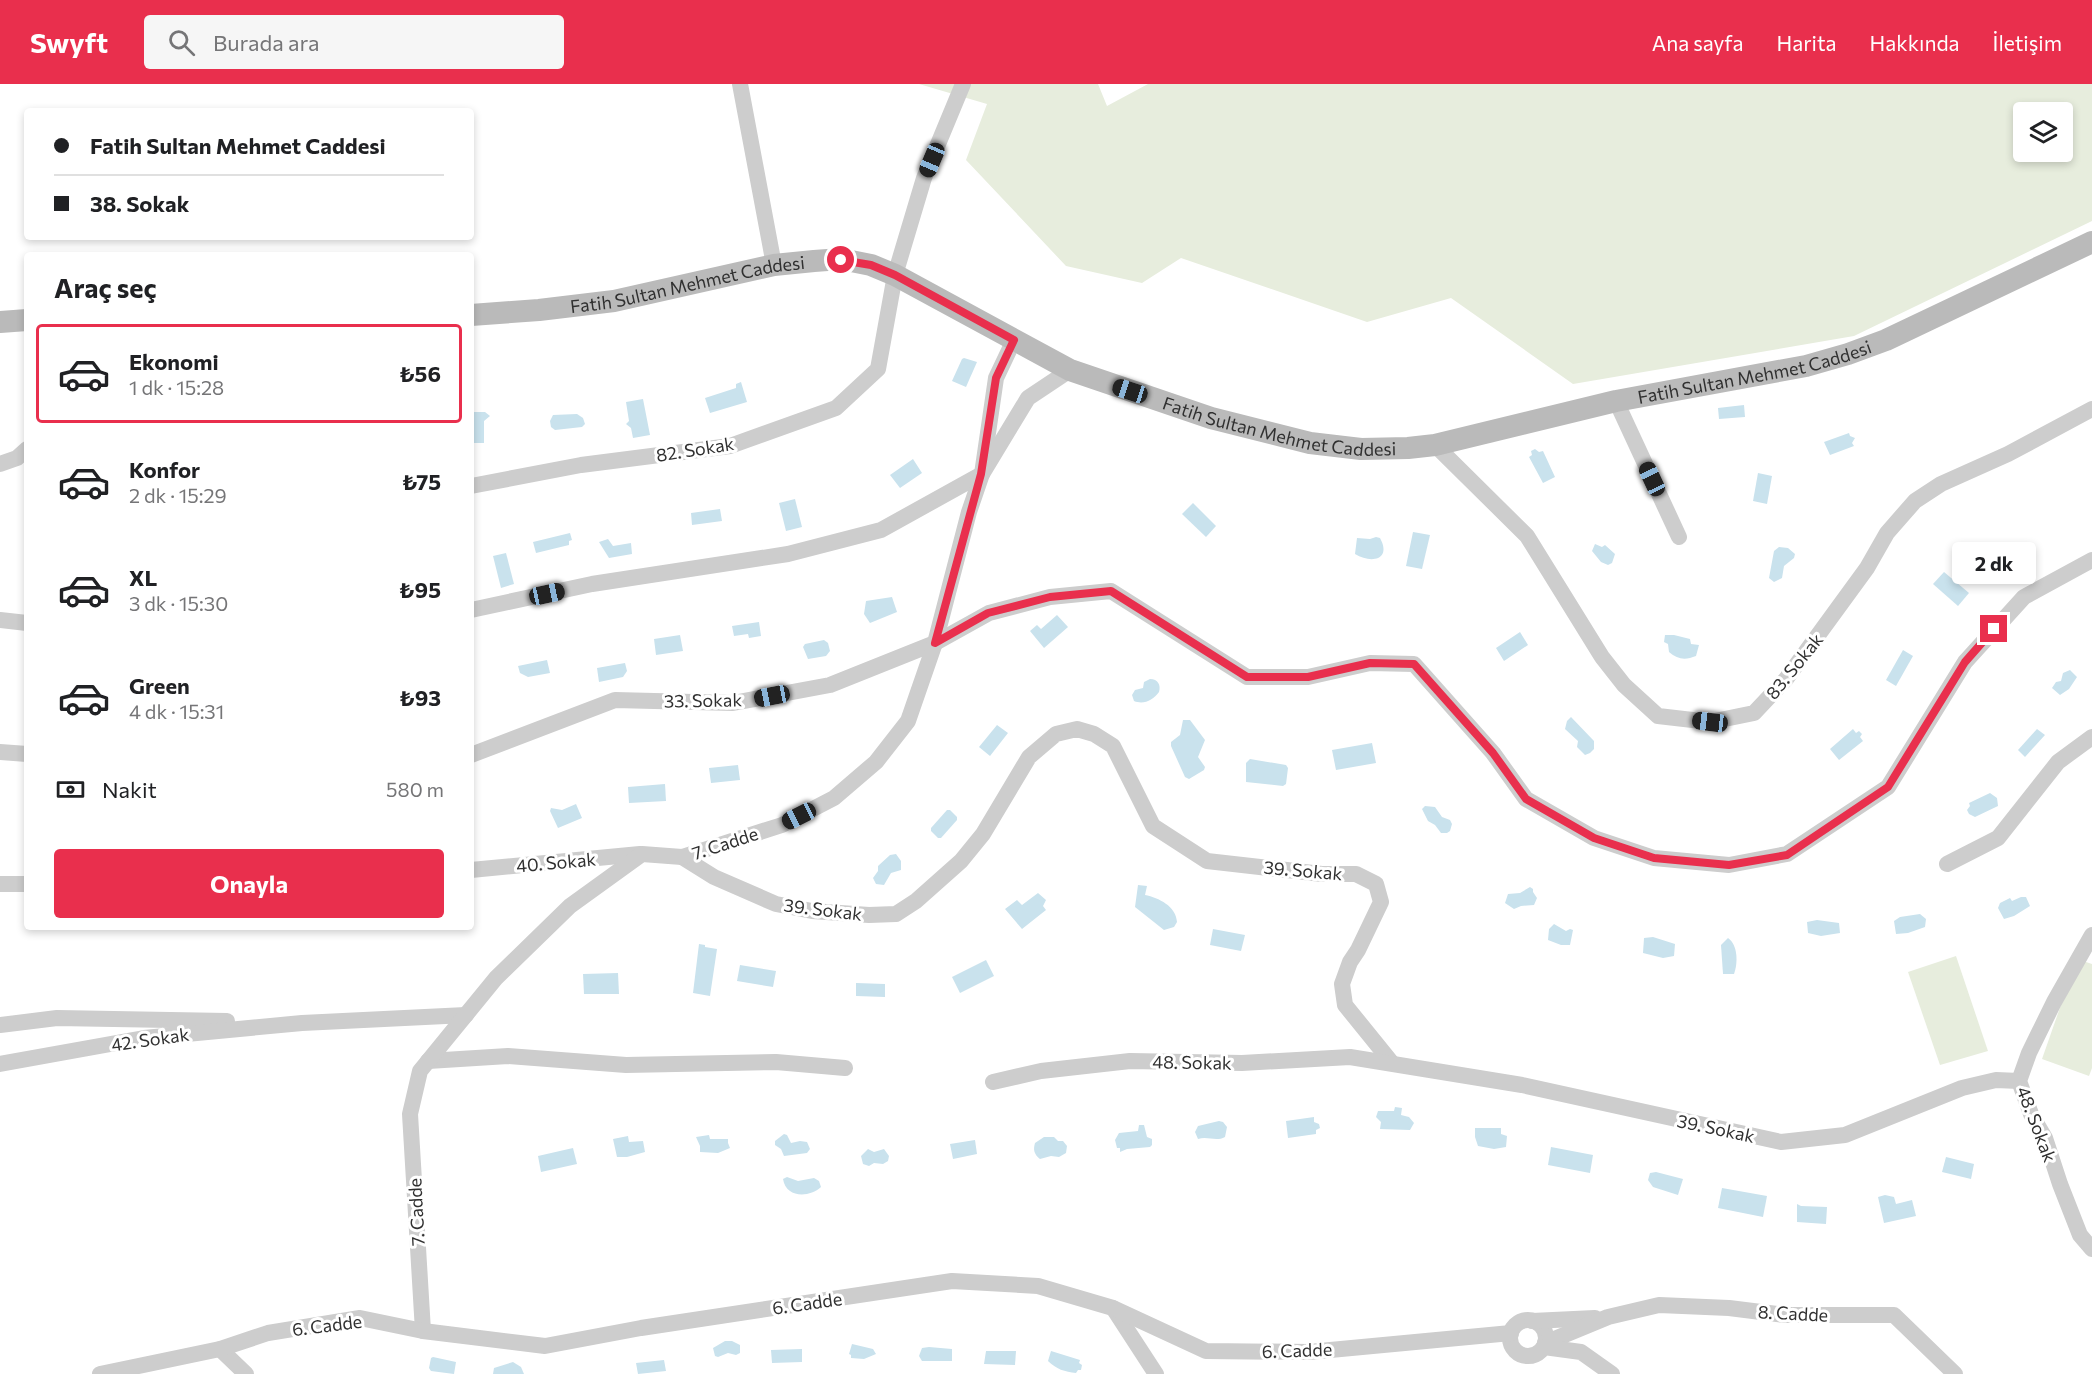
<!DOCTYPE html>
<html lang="tr">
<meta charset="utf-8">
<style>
:root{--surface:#fff;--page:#f6f6f6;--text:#202124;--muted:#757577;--line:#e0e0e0;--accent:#e92f4d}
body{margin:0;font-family:Commissioner,sans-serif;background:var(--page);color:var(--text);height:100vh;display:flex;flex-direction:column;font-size:22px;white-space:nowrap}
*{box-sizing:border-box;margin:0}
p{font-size:20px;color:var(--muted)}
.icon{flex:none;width:33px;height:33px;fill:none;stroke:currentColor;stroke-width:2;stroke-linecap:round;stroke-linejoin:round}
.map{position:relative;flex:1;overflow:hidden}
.details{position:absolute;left:24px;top:168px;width:450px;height:678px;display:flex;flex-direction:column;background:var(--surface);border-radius:6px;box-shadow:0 3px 9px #0003}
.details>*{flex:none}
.hud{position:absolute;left:24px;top:24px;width:450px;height:132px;border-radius:6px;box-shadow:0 3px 9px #0003;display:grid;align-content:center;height:132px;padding:0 30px;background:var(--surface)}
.tools{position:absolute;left:2013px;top:18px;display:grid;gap:12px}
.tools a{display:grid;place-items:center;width:60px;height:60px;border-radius:6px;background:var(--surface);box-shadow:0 3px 9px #0003;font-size:30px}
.end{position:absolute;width:27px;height:27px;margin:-14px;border:8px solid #e92f4d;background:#fff;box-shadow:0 0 0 3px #fff}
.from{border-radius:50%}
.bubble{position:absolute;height:42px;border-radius:6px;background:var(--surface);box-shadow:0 3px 9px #0003;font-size:20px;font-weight:700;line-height:42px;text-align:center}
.car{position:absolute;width:18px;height:36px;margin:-18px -9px;border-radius:8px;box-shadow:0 0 4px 2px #0007;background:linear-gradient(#222 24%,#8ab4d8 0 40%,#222 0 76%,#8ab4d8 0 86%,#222 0)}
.hud b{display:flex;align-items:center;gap:21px;height:57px;font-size:22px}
.hud b+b{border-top:2px solid var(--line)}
.hud i{width:15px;height:15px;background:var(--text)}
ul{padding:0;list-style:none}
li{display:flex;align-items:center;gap:18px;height:99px;margin:0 12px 9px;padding:0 18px;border:3px solid transparent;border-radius:6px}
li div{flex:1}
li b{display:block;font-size:22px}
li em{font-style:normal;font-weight:700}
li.current{border-color:var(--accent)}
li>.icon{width:54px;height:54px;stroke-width:1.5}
h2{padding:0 30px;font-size:27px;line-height:72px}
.pay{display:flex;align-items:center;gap:15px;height:66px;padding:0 30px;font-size:22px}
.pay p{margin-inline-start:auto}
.primary-button{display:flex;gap:12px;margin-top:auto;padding:12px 30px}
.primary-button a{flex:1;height:69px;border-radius:6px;background:var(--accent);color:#fff;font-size:24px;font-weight:700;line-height:69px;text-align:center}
header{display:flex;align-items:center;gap:36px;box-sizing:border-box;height:84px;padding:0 30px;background:var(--accent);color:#fff}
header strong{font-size:28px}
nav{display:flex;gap:33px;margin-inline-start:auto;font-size:21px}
.search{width:420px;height:54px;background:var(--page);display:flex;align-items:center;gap:15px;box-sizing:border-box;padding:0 21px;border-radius:6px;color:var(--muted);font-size:22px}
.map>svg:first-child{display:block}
.green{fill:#e7eddd;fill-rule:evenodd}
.water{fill:#c9e2ed}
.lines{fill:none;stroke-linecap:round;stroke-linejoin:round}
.minor{stroke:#cdcdcd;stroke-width:16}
.secondary{stroke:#bababa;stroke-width:22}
.route{stroke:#e92f4d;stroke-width:8}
.labels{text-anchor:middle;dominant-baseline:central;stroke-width:6;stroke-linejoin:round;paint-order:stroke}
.street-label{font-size:18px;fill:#303030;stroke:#fff}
</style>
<header>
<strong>Swyft</strong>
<div class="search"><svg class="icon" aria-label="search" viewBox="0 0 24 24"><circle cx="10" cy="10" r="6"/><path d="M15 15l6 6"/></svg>Burada ara</div>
<nav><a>Ana sayfa</a><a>Harita</a><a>Hakkında</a><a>İletişim</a></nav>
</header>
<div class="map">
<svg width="2092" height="1290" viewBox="0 0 2092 1290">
<rect width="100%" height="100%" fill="#fff"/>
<!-- green -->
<g class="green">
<path d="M919 0H1098L1107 22 1148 0H2092V137L1854 252 1573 300 1451 214 1367 238 1181 174 1142 199 1066 182 966 76 987 20ZM2024 28H2062V68H2024Z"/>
<path d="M1956 872 1988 967 1940 981 1908 888Z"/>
<path d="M2077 875 2092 880V984L2089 992 2042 975Z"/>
</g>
<!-- water -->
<g class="water">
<path d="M964 274 977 278 966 303 952 297 962 275Z"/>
<path d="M741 298 747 318 710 329 705 314 736 304V300Z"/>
<path d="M643 315 650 351 633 354 631 344 626 340 629 337 626 318Z"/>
<path d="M1744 321 1745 333 1719 335 1718 324Z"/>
<path d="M474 328H485L490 332 484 337V359H473Z"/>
<path d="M577 330 583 334 585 340 582 343 555 346 551 343 550 337 553 331Z"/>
<path d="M1849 349 1850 352 1855 354 1852 359 1854 362 1830 371 1824 358Z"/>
<path d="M1535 365 1539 368 1543 367 1555 393 1543 399 1529 373 1532 371 1531 367Z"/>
<path d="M913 375 922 389 900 404 890 391Z"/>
<path d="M1758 389 1772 392 1767 420 1753 417Z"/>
<path d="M795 415 802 443 786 447 779 419Z"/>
<path d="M1193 419 1216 442 1206 453 1182 430Z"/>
<path d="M720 425 722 437 692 441 691 429Z"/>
<path d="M1413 448 1430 451 1422 485 1406 482Z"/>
<path d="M570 449 572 456 569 457V461L536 469 533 458Z"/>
<path d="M1376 453 1380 454C1392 476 1371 480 1355 470L1357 454 1370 455Z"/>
<path d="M608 455 613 462 631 459 632 470 609 474 599 458Z"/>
<path d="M1595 460 1602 463 1605 461 1615 470 1612 479 1608 481 1601 478 1592 467Z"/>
<path d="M1779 463 1788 464 1795 470 1794 474 1784 482 1782 494 1774 498 1769 494 1774 467Z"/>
<path d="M506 469 514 500 501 504 493 472Z"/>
<path d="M1944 488 1969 509 1958 522 1933 500Z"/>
<path d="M892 513 897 528 870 539 864 530 866 517Z"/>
<path d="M1057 531 1068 543 1044 564 1030 547 1037 541 1041 545Z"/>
<path d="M759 538 761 552 749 554 748 550 734 552 732 542Z"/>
<path d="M1520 548 1528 561 1504 577 1496 564Z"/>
<path d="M680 551 683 567 656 571 654 555Z"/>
<path d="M1665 551H1674L1690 555 1691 560 1699 561 1696 572C1686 576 1678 576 1669 568L1668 560 1664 558Z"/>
<path d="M824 556 828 559 830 567 826 572 808 575 803 563 805 560Z"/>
<path d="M1903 566 1913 572 1896 602 1886 596Z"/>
<path d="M547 576 550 589 528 593 520 589 518 582Z"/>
<path d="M625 579 627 587 623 593 599 598 597 584Z"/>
<path d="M2070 586 2077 593 2069 605 2060 611 2052 604 2056 598 2061 597 2063 589Z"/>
<path d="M1150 595C1158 595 1161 601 1159 608 1153 616 1144 621 1134 617L1132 611 1135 606 1143 604 1144 598Z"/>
<path d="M1571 633 1594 657V665L1590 669 1585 671 1577 663 1578 657 1565 645 1567 637Z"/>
<path d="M1183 636H1190L1205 656 1198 673 1205 683 1204 686 1189 695 1185 693 1171 662V658L1180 651Z"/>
<path d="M997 641 1008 649 990 672 979 663Z"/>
<path d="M1853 645 1856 649 1859 647 1862 650 1860 653 1863 657 1839 676 1830 665Z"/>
<path d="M2037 645 2045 651 2025 673 2018 666Z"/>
<path d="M1372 659 1376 679 1336 686 1332 666Z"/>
<path d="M1250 675 1286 681 1288 684 1286 700 1283 702 1246 698V679Z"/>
<path d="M738 681 740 696 711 699 709 684Z"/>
<path d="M665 700 666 717 629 719 628 703Z"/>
<path d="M1990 709 1997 714 1998 722 1975 733 1969 730 1967 726 1970 722 1969 719Z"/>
<path d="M576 720 582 734 558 744 550 727 551 724 562 726Z"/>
<path d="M1425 722 1435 723 1442 733 1450 736 1452 740 1450 747 1447 749H1441L1435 741 1428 737 1422 725Z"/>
<path d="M947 726H950L957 733V736L941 754H938L931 747V744Z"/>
<path d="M896 770 901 777V786L891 789 884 801 876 800 873 794 878 787V782L890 771Z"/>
<path d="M1138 801 1147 802 1145 811C1159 814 1176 822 1177 838L1174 843 1164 846 1135 823Z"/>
<path d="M1530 803 1533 805V808L1537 814 1534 821 1521 822 1514 825 1505 819 1508 810 1520 809Z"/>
<path d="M1038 809 1046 816 1043 822 1046 826 1022 845 1005 825 1017 816 1022 821Z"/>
<path d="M2021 813H2026L2030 822 2014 832 2004 835 1998 824 2000 819 2010 814 2012 817Z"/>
<path d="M1920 830 1926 835 1925 843 1908 849 1896 850 1894 837 1900 833Z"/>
<path d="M1817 836 1839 839 1840 849 1821 852 1808 849 1807 838Z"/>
<path d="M1554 840 1566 847 1570 845 1573 846 1570 861H1561L1548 856 1549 845Z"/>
<path d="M1213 845 1245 851 1241 867 1210 861Z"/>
<path d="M1653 853 1675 860 1674 872 1663 874 1643 869 1644 854Z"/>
<path d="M1728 854C1738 861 1738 879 1734 890H1723L1721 861Z"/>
<path d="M699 860 705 861V863L717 865 710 912 693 909Z"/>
<path d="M986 876 994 892 960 909 952 893Z"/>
<path d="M740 881 776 887 773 903 737 897Z"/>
<path d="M618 889 619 910H584L583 890Z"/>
<path d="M856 899 885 900V913L856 912Z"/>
<path d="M1395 1023 1402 1024 1401 1031 1409 1033 1414 1039 1410 1046 1380 1045 1381 1038 1376 1033 1378 1027H1394Z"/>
<path d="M1314 1033V1038L1319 1040 1320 1044 1316 1046V1050L1288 1054 1286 1037Z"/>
<path d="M1219 1037 1223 1038 1227 1043 1225 1053C1216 1058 1208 1052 1198 1055L1195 1048 1198 1042Z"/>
<path d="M1139 1041H1144L1147 1053 1152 1055V1061L1150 1063 1127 1065 1120 1068V1064H1117L1115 1056 1119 1049 1138 1047Z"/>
<path d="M1475 1044H1501V1050L1507 1052 1506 1063 1494 1065 1478 1062 1475 1053Z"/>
<path d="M784 1050 787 1051 791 1059 800 1057 807 1058 810 1065 807 1069 784 1072 781 1065 775 1061V1057Z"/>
<path d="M709 1051 710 1055H728V1059L730 1064 718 1069 700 1068V1062L696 1053Z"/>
<path d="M628 1052 629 1058 643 1057 645 1068 627 1073H617L613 1055Z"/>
<path d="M1044 1053H1054L1058 1057H1063L1067 1062 1066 1069 1059 1073 1051 1072 1040 1075C1034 1070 1033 1066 1035 1059Z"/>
<path d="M975 1056 977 1070 953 1075 950 1060Z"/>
<path d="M1551 1063 1593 1071 1590 1089 1548 1081Z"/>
<path d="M573 1064 577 1080 541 1088 538 1072Z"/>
<path d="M868 1065 874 1068 884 1065 889 1072 888 1077 883 1080 874 1079 869 1082 863 1080 861 1072Z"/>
<path d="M1946 1073 1974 1080 1971 1095 1942 1088Z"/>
<path d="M1656 1088 1683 1095 1678 1111 1653 1103 1648 1096 1650 1089Z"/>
<path d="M787 1093 798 1097 814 1094 819 1097 821 1103C809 1114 786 1114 783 1095Z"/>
<path d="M1722 1104 1767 1112 1763 1133 1718 1124Z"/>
<path d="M1885 1111 1894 1113 1896 1120 1912 1116 1916 1132 1884 1139 1878 1113Z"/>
<path d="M1797 1120 1801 1122 1827 1123 1826 1140 1797 1138Z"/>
<path d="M725 1257H732L740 1261V1269L736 1271 728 1269 718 1273 715 1272 713 1264Z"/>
<path d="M852 1260 873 1265 876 1270 864 1275 851 1274V1271L849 1270Z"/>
<path d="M929 1263 952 1265V1277H922L919 1272 922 1264Z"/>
<path d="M802 1265V1278L772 1279 771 1266Z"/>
<path d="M986 1267H1016L1015 1281 984 1280Z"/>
<path d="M1051 1267 1080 1276 1079 1279 1082 1281 1081 1286H1078L1076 1289C1065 1288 1056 1285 1048 1277Z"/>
<path d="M433 1273 456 1278 454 1290 431 1287 429 1284 431 1274Z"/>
<path d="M664 1276 666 1287 638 1290 636 1279Z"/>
<path d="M513 1278 521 1283 524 1290H493L494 1284Z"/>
</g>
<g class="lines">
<!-- minor -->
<g class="minor">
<path d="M740 0 774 181"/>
<path d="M1616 317 1679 453"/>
<path d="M1435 361 1527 452 1602 573 1624 601 1658 632 1710 638 1754 629 1786 595 1867 484 1887 449 1915 417 1941 400 2008 370 2092 325"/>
<path d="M0 380 17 374 27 365"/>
<path d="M471 402 581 381 730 362 836 324 878 285 895 191 924 94 963 0"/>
<path d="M471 526 592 500 788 470 881 446 982 390 1028 314 1070 286"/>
<path d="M0 536 27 539"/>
<path d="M0 668 27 670"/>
<path d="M471 671 615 616 733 619 830 601 935 559 989 529 1050 513 1111 507 1247 593H1308L1370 579 1414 580 1493 669 1526 715 1594 754 1654 774 1729 781 1787 770 1888 703 1965 578 2024 513 2092 476"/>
<path d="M682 773 714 793 776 820 812 827 869 831 896 830 916 817 961 777 983 750 1029 673 1056 650 1077 645 1094 650 1113 662 1153 742 1207 777 1322 790H1356L1376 800 1381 818 1358 866 1350 878 1342 900 1345 921 1392 979"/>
<path d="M1947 780 1998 754 2058 678 2092 653"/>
<path d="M471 786 640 770"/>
<path d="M0 800H27"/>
<path d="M2092 851 2054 918 2029 969 2019 997 2031 1030 2045 1054 2060 1100 2080 1151 2092 1165"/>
<path d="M0 941 57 934 227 937"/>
<path d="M428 977 508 972 626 981 776 978 845 984"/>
<path d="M0 980 144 954 302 939 466 931"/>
<path d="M993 998 1041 987 1130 977 1242 979 1350 973 1522 1001 1781 1058 1845 1051 1962 1004 1996 996 2019 997"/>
<path d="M1113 1224 1156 1290"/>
<circle cx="1528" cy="1254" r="18"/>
<path d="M1532 1237 1595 1234"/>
<path d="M423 1247 410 1030 420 987 496 894 570 822 642 770 682 773 782 741 834 714 876 678 908 637 935 559 969 428 982 390 996 294 1014 256"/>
<path d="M1545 1259 1608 1233 1659 1221 1729 1224 1785 1231H1894L1955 1290"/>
<path d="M1544 1263 1581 1268 1612 1290"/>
<path d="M220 1265 246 1290"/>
<path d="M100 1290 220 1265 268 1249 360 1234 423 1247 545 1262 641 1244 952 1197 1038 1202 1113 1224 1206 1267 1309 1268 1511 1249"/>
</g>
<!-- secondary -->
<g class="secondary">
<path id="s1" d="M471 231 539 226 614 217 774 181 814 177 841 175 871 181 895 191 1070 286 1211 334 1310 359 1361 365 1408 364 1435 361 1616 317 1806 282 1848 270 1886 256 2092 158"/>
<path d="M0 238 27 236"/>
</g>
</g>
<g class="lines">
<!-- route -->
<path class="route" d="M841 176 871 181 895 191 1014 256 996 294 981 390 935 559 988 529 1050 513 1111 507 1247 593H1308L1370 579 1414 580 1493 669 1526 715 1594 754 1654 774 1729 781 1787 771 1888 703 1965 578 1994 545"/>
</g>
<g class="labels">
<!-- street labels -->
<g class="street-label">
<text stroke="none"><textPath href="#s1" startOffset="219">Fatih Sultan Mehmet Caddesi</textPath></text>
<text stroke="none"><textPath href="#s1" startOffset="1335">Fatih Sultan Mehmet Caddesi</textPath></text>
<text stroke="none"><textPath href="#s1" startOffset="849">Fatih Sultan Mehmet Caddesi</textPath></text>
<text transform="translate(695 365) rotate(-9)">82. Sokak</text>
<text transform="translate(1794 582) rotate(-51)">83. Sokak</text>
<text transform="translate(703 616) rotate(-1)">33. Sokak</text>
<text transform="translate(725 759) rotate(-18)">7. Cadde</text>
<text transform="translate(556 778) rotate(-5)">40. Sokak</text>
<text transform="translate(1303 786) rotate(5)">39. Sokak</text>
<text transform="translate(823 825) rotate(7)">39. Sokak</text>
<text transform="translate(150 955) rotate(-8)">42. Sokak</text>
<text transform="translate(1192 978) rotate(1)">48. Sokak</text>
<text transform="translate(2037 1040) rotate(69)">48. Sokak</text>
<text transform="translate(1716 1044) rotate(12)">39. Sokak</text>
<text transform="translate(416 1128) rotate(-93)">7. Cadde</text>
<text transform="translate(807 1219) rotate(-8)">6. Cadde</text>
<text transform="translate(1793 1229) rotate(3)">8. Cadde</text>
<text transform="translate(327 1241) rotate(-7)">6. Cadde</text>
<text transform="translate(1297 1266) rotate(-2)">6. Cadde</text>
</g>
</g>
</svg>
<div class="tools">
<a><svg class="icon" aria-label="layers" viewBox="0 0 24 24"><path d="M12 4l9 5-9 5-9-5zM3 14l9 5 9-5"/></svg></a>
</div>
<i class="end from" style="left:841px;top:176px"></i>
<i class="end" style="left:1994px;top:545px"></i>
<div class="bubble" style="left:1952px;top:458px;width:84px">2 dk</div>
<i class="car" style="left:932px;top:76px;rotate:203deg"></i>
<i class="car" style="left:1130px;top:307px;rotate:288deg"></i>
<i class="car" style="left:1652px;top:395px;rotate:335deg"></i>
<i class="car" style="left:547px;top:510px;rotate:78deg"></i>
<i class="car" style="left:772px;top:612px;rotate:259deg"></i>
<i class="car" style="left:1710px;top:638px;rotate:277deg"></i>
<i class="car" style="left:799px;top:732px;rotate:243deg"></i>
<div class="hud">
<b><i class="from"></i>Fatih Sultan Mehmet Caddesi</b>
<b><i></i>38. Sokak</b>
</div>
<section class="details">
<h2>Araç seç</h2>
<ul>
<li class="current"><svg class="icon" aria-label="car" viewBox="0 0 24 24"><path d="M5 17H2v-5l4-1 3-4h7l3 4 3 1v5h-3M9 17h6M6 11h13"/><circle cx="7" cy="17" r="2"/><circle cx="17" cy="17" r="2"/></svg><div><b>Ekonomi</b><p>1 dk · 15:28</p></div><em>₺56</em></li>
<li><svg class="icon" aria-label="car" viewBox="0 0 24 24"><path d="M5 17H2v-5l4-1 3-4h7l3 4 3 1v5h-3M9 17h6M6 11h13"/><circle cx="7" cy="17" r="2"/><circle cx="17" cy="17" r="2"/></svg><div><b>Konfor</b><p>2 dk · 15:29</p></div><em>₺75</em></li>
<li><svg class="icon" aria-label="car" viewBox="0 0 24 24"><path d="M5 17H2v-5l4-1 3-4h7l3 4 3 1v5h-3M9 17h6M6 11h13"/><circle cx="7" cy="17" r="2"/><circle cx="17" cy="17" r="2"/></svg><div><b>XL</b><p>3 dk · 15:30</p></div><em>₺95</em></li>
<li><svg class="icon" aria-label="car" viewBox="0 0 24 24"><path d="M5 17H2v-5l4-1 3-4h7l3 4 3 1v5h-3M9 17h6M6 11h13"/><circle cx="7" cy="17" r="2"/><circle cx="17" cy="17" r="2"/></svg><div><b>Green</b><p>4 dk · 15:31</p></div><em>₺93</em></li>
</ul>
<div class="pay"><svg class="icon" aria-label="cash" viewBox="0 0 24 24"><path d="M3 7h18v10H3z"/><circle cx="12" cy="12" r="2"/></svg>Nakit<p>580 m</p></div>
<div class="primary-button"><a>Onayla</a></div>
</section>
</div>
